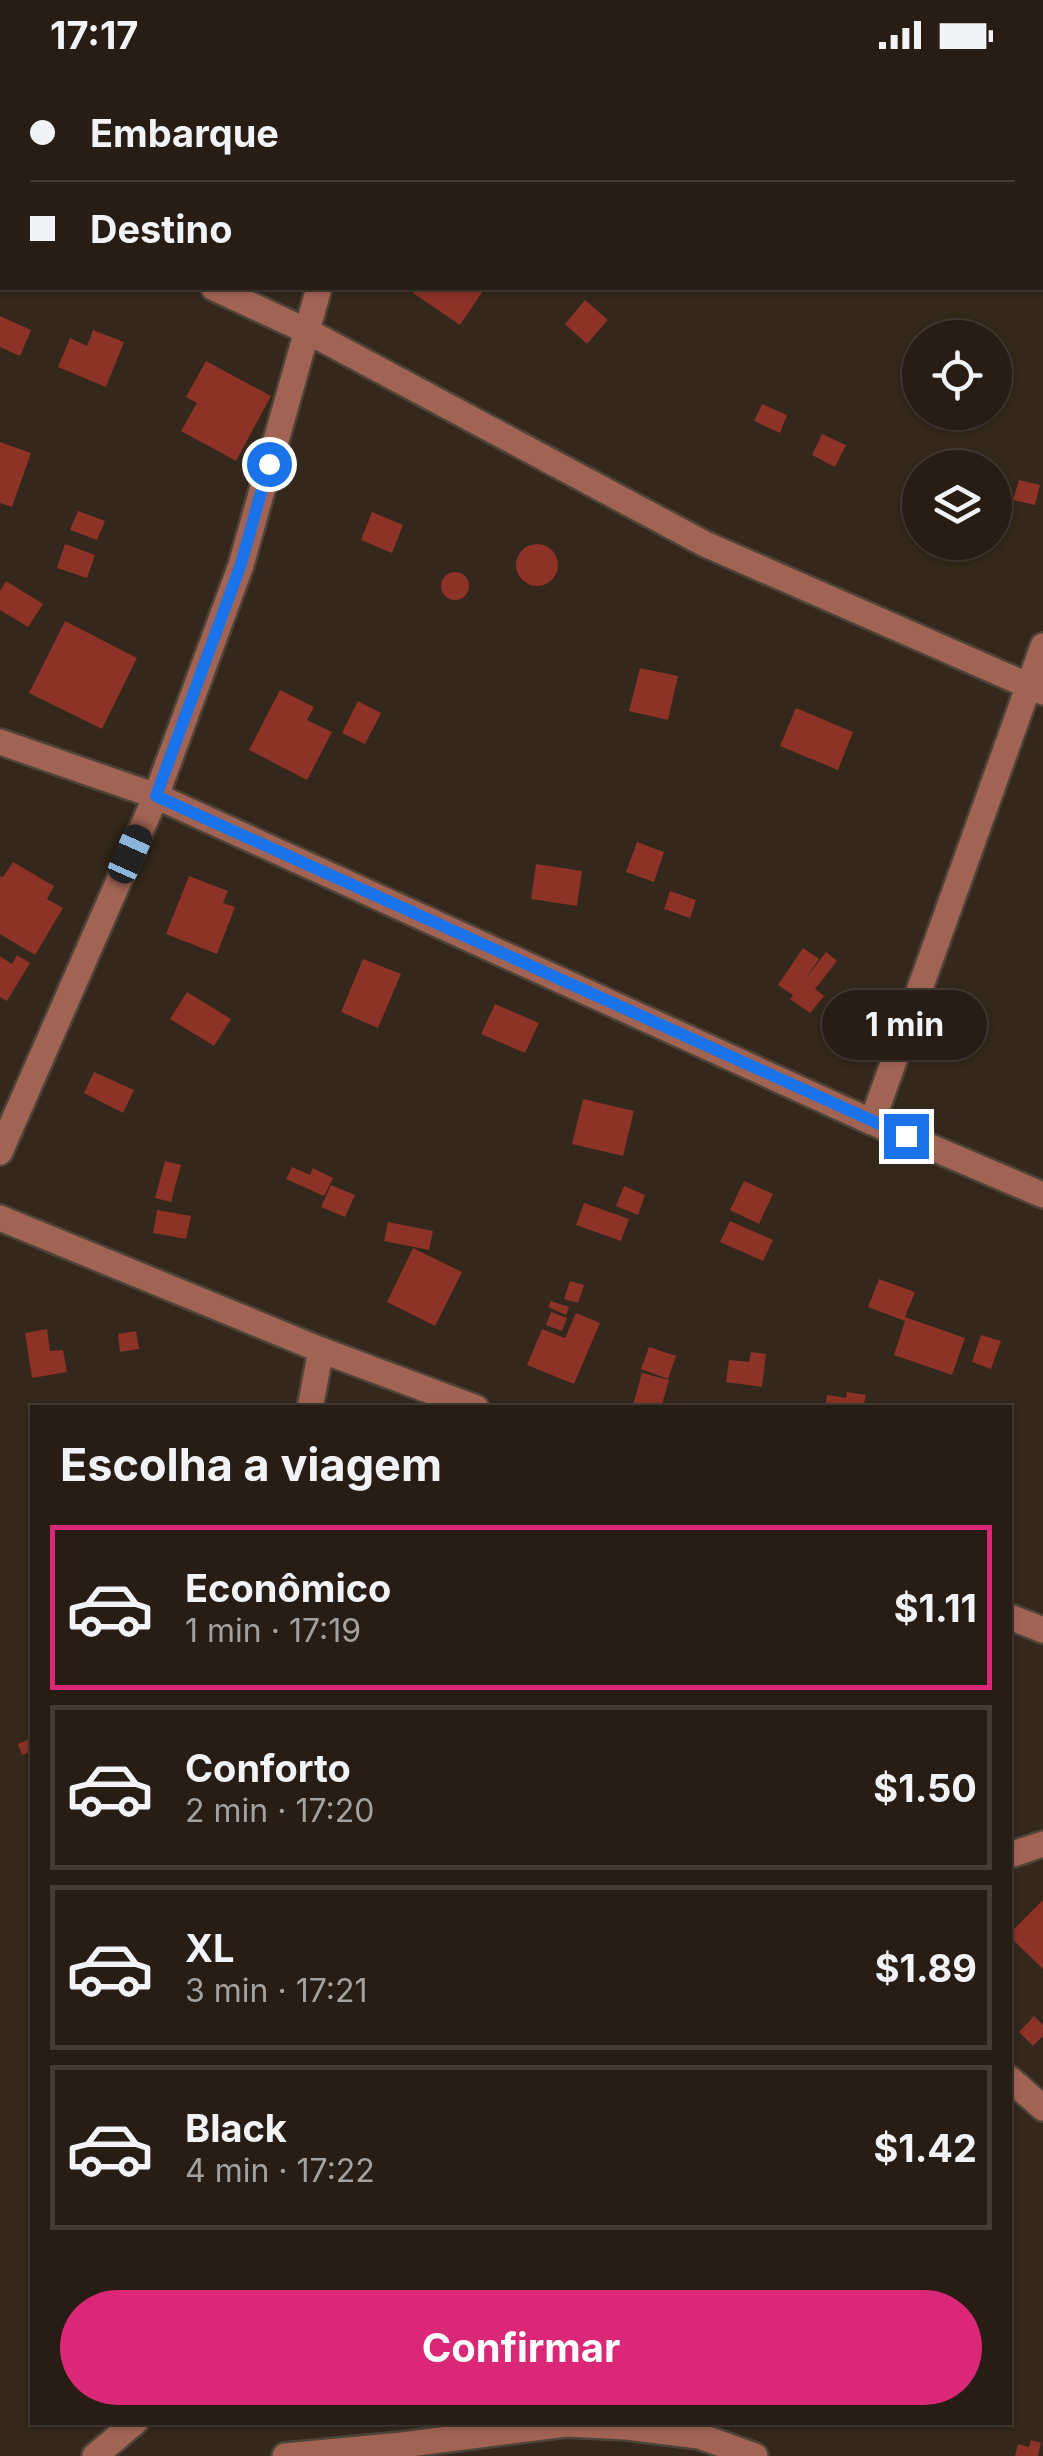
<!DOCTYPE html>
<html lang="pt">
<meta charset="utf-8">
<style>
:root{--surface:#271d14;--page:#2f261d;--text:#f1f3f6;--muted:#a4a2a0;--line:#433b34;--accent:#db2777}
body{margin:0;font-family:Inter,sans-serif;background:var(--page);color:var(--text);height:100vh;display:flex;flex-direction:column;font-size:38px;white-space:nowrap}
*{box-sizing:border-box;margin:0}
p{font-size:32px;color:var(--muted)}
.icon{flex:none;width:55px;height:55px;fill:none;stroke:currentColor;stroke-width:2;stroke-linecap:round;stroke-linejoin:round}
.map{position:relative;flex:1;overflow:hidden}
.details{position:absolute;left:30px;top:1335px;width:982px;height:1020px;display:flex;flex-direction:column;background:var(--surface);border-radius:0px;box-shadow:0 2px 8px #0004,0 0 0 2px var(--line)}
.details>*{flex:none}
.banner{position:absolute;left:0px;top:0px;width:1045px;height:220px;box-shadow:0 2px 8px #0004,0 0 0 2px var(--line);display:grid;align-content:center;height:220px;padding:0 30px;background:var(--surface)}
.buttons{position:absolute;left:902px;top:250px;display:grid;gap:20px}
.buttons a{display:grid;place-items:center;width:110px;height:110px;border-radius:50%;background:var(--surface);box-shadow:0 2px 8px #0004,0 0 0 2px var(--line);font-size:50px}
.end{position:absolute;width:45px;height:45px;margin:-22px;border:12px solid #1a73e8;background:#fff;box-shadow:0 0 0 5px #fff}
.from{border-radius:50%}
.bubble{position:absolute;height:70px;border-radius:35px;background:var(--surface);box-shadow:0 2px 8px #0004,0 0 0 2px var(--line);font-size:32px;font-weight:700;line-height:70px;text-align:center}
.car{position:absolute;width:30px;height:60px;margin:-30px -15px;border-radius:12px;box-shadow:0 0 8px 2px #0007;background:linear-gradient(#222 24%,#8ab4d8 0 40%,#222 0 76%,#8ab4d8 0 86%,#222 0)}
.banner b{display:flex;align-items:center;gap:35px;height:95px;font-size:38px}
.banner b+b{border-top:2px solid var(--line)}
.banner i{width:25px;height:25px;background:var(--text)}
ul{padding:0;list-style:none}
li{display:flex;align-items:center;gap:30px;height:165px;margin:0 20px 15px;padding:0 10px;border:5px solid var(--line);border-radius:0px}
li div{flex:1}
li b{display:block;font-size:38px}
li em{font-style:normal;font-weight:700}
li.active{border-color:var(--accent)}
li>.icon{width:90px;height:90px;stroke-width:1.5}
h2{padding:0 30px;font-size:45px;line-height:120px}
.action{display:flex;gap:20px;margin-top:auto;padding:20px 30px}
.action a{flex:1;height:115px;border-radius:60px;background:var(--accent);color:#fff;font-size:40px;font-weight:700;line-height:115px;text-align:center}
.status{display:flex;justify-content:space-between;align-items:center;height:70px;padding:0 50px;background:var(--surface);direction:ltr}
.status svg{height:28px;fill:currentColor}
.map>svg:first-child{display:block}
.building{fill:#8c3226}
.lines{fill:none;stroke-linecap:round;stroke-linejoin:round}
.minor-casing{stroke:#4f4338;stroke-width:30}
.minor{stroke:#a16454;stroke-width:25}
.route{stroke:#1a73e8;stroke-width:12}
</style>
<div class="status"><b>17:17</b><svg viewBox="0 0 49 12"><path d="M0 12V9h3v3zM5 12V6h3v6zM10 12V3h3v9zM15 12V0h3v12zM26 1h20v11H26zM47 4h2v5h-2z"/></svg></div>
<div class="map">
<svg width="1043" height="2386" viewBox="0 0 1043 2386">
<rect width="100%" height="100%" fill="#34271b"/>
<!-- building -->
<g class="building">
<path d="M417 218H485L460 255 413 223Z"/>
<path d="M585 230 608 250 587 274 565 254Z"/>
<path d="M0 246 31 260 20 286 0 277Z"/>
<path d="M93 260 124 272 106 317 58 297 70 268 87 276Z"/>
<path d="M206 291 271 326 236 391 181 361 197 333 186 327Z"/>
<path d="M762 334 787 345 780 363 754 351Z"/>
<path d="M822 364 846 375 835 397 812 385Z"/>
<path d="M0 372 31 383 12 437 0 433Z"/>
<path d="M1019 410 1040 415 1035 435 1013 430Z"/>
<path d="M78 441 105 451 97 470 70 460Z"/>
<path d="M372 442 403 455 392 483 361 470Z"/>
<path d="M65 474 95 485 87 508 57 498Z"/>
<circle cx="537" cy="495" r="21"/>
<circle cx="455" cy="516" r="14"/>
<path d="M6 511 43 534 28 557 0 540V521Z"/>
<path d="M65 551 137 588 102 659 29 623Z"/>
<path d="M640 598 678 606 668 650 629 641Z"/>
<path d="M280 620 314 637 307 650 332 662 307 710 249 680Z"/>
<path d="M358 631 381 643 365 674 342 663Z"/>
<path d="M796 638 853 662 838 700 780 676Z"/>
<path d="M637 772 664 782 654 812 626 802Z"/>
<path d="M13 792 54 816 47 829 63 838 35 885 0 864V806L3 807Z"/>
<path d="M536 794 582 801 577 836 531 829Z"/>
<path d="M189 806 228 821 223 833 235 837 217 884 166 864Z"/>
<path d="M670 821 696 830 690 848 664 839Z"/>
<path d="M803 878 819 889 805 910 826 882 837 891 815 919 824 926 810 943 790 929 793 925 778 915Z"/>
<path d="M17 885 30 893 7 931 0 927V886L12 894Z"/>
<path d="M363 889 401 904 378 958 341 942Z"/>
<path d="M187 922 231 949 214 976 170 949Z"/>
<path d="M495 934 539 953 525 983 481 964Z"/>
<path d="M94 1002 134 1020 123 1043 84 1023Z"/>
<path d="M583 1029 634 1041 623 1086 572 1074Z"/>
<path d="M165 1091 181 1095 171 1132 155 1128Z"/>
<path d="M292 1097 310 1105 313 1098 333 1108 324 1126 286 1109Z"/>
<path d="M744 1111 773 1124 759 1154 730 1140Z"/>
<path d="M331 1115 355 1125 345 1147 321 1137Z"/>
<path d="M624 1116 645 1125 638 1145 616 1136Z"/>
<path d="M584 1133 629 1149 621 1171 576 1155Z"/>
<path d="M157 1140 191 1146 186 1169 153 1163Z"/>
<path d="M730 1151 773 1170 763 1191 720 1172Z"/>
<path d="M388 1152 433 1161 429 1180 384 1171Z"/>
<path d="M413 1178 462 1202 435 1256 387 1232Z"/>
<path d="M879 1209 915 1222 905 1247 965 1268 952 1305 894 1285 905 1251 868 1237Z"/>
<path d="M570 1211 584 1215 578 1233 564 1229Z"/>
<path d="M551 1231 569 1237 566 1245 548 1237Z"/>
<path d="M551 1242 567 1248 562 1261 546 1255Z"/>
<path d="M576 1243 600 1253 574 1314 527 1295 542 1259 565 1268Z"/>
<path d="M47 1259 50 1281 63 1280 67 1302 32 1308 25 1263Z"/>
<path d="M136 1261 139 1279 120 1282 118 1264Z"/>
<path d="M981 1265 1001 1271 991 1299 972 1292Z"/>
<path d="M649 1277 676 1286 668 1309 641 1299Z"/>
<path d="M751 1282 766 1284 762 1317 726 1312 729 1290 749 1292Z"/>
<path d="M642 1303 669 1310 661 1338H632Z"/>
<path d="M847 1322 866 1325 863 1338H825L827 1325 846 1328Z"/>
<path d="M32 1668V1681L22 1685 18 1674Z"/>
<path d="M1043 1830V1899L1010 1867V1863Z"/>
<path d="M1034 1946 1043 1955V1966L1033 1976 1019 1962Z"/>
<path d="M1031 2370 1041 2373 1038 2386H1015L1018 2374 1029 2377Z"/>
</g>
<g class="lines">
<defs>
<g id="minor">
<path d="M867 0 872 2"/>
<path d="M381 2V0"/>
<path d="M1042 76H1043"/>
<path d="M0 119 2 120"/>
<path d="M214 218 307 261 705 474 1043 622"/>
<path d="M0 672 156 726 872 1052 1043 1125"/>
<path d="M872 1052 1043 576"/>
<path d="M0 1082 156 726 241 495 319 218"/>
<path d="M0 1148 321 1280 476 1338"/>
<path d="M310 1338 321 1280"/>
<path d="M1010 1547 1043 1560"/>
<path d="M1010 1785 1043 1774"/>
<path d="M1010 2009 1043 2038"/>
<path d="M95 2386 135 2352"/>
<path d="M285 2386 402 2375 566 2354 627 2357 699 2366 755 2386"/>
</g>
</defs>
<!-- minor casing -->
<use href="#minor" class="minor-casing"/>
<!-- minor -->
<use href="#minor" class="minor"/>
</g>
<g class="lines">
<!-- route -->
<path class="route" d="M269 394 241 494 156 726 906 1066"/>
</g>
</svg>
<div class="buttons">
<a><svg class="icon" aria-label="locate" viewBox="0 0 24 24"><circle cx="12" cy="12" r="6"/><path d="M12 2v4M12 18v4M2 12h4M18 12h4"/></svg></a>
<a><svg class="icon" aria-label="layers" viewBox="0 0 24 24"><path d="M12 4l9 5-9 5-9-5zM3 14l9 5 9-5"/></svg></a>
</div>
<i class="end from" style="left:269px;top:394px"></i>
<i class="end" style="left:906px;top:1066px"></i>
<div class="bubble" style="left:822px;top:920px;width:165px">1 min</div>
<i class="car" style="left:130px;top:784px;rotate:24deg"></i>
<div class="banner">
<b><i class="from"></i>Embarque</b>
<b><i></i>Destino</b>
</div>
<section class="details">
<h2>Escolha a viagem</h2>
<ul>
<li class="active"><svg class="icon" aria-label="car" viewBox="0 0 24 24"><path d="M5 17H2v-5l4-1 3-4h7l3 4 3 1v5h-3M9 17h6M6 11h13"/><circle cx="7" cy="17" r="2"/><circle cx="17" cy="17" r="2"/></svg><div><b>Econômico</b><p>1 min · 17:19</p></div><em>$1.11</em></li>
<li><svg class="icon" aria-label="car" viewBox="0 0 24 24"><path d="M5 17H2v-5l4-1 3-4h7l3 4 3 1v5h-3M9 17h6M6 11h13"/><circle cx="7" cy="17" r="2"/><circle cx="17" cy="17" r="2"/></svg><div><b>Conforto</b><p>2 min · 17:20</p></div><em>$1.50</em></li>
<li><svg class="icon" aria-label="car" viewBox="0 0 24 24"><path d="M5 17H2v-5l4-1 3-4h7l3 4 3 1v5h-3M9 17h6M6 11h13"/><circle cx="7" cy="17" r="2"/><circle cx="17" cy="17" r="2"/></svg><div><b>XL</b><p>3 min · 17:21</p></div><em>$1.89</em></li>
<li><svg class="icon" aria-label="car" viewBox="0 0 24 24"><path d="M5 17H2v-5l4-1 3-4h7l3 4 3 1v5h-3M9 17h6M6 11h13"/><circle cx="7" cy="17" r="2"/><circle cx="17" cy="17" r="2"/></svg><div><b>Black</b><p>4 min · 17:22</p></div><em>$1.42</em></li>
</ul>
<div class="action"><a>Confirmar</a></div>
</section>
</div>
